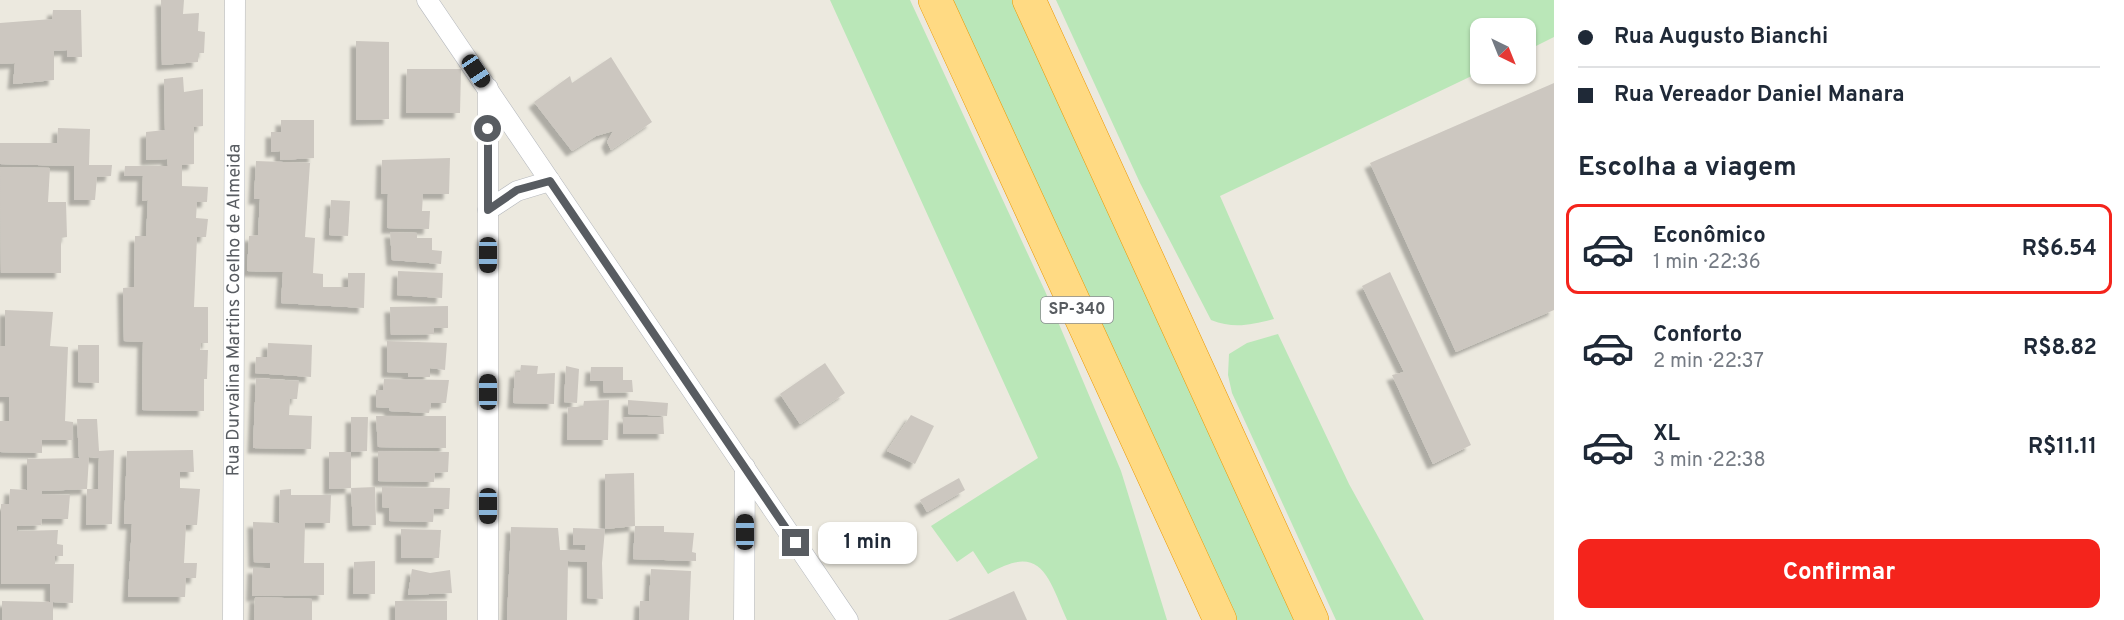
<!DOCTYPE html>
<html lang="pt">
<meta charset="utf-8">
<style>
:root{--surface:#fff;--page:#f6f6f7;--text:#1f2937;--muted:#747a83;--line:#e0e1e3;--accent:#f4241c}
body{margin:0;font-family:Overpass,sans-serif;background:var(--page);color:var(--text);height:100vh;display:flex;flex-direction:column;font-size:22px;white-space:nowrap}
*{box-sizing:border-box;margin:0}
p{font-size:20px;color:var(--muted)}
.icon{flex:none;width:33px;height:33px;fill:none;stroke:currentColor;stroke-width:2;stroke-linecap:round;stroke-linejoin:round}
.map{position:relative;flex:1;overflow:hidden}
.sheet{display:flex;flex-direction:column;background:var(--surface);width:570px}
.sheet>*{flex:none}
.hud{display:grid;align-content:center;height:132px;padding:0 24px;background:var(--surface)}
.needle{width:39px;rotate:137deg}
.buttons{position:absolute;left:1470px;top:18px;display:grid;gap:12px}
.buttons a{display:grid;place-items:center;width:66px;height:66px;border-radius:12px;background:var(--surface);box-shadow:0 2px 4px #0004;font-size:30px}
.end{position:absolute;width:27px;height:27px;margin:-14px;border:8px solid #585c61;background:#fff;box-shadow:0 0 0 3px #fff}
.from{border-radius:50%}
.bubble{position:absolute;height:42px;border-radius:12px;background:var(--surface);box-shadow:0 2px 4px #0004;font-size:20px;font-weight:700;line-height:42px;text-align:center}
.car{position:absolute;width:18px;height:36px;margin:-18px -9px;border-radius:8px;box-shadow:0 0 4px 2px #0007;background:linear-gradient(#222 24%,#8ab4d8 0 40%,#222 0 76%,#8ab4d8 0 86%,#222 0)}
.hud b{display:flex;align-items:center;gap:21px;height:57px;font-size:22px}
.hud b+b{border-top:2px solid var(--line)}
.hud i{width:15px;height:15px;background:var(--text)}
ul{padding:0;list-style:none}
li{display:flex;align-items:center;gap:18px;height:90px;margin:0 12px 9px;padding:0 12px;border:3px solid transparent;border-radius:12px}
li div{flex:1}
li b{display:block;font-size:22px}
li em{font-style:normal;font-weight:700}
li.active{border-color:var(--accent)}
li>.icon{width:54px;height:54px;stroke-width:1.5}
h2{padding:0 24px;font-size:27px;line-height:72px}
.cta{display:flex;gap:12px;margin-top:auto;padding:12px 24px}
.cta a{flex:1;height:69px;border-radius:12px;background:var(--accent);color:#fff;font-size:24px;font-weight:700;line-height:69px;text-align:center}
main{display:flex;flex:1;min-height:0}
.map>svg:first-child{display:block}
.green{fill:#bae7b8}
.building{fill:#ccc7c0;filter:url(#shadow)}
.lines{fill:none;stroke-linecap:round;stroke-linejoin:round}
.minor-casing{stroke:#b5b8bd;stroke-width:21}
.motorway-casing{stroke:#eb9800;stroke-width:34}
.minor{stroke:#fff;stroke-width:20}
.motorway{stroke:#ffda83;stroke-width:33}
.route{stroke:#585c61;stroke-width:8}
.labels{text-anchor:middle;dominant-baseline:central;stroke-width:6;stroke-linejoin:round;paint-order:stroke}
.shield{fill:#fff;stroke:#8a8d90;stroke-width:1.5}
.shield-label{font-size:16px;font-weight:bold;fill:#585c61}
.street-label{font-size:18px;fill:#585c61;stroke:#fff}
</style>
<main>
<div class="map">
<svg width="1554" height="620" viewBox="0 0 1554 620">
<defs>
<filter id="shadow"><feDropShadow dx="-5.5" dy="5.5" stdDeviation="1.5" flood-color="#0004"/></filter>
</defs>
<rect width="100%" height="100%" fill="#ece9df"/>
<!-- green -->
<g class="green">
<path d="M830 0H910L1045 291 1121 471 1167 620H1067C1048 577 1042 542 988 574L973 551 957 562 931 526 1038 458Z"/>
<path d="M949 0H1014L1298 620H1233Z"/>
<path d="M1056 0H1554V37L1526 51V28H1480V72L1220 196 1274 319C1250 325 1234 329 1211 320L1140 183Z"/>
<path d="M1278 334 1349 484 1424 620H1336L1232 393 1228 375 1229 354 1247 343Z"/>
</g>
<!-- building -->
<g class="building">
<path d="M161 0H184L183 14 199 13 198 31 205 32 204 53H198V62L162 65Z"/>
<path d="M53 10H81L82 57H67V50L54 51V80L13 84 15 63 0 64V23L52 19Z"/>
<path d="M356 41 389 42V119L356 120Z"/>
<path d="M611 57 652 122 611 150 607 142 613 131 596 136 572 151 534 102 570 76 572 83Z"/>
<path d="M407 69H461L460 113H406Z"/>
<path d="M183 77 184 92 203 89V126L194 127V164L182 165V186L208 187 207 202H197L196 218 208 219 206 237H197L194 307H208V343H201L200 350H208L207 379H204V411L142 410 143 342 124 341 123 288 134 287 135 236H146L148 200 142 201 143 176H124L125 166H168L167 159 146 160V132L165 130 164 79Z"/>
<path d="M1554 83V310L1456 352 1370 163Z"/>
<path d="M281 120H314V158L280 160V151L271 152V132H281Z"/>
<path d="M58 128 90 129 89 165H112L111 176 97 177 95 200H74V166L0 164V143H57Z"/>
<path d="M450 158 449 194H423L422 211H430L429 229 387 228 388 194H381L382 160Z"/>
<path d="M256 161 310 163 305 237 315 238 313 273 323 274V287H348V273H365L364 308 281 303 283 272 247 271 249 236 258 235 260 199H254Z"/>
<path d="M0 167 50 168 48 202H66L67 237 61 238V273H1Z"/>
<path d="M331 200 350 201 348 236 329 235Z"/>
<path d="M390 232 417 233V238H432V250L442 251 441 264 392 260Z"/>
<path d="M398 271 443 273 442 298 397 295Z"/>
<path d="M1390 272 1471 445 1433 464 1392 375 1404 372 1362 286Z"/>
<path d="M448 306V328H434V334L391 335 390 307Z"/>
<path d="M5 310 53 312 50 346 68 347 65 421 73 422V440H42V453L0 452V421H9V397H0V346H5Z"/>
<path d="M387 341 447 343 445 370 430 368V377H408V373L387 372Z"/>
<path d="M268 343 312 345 311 377 255 373 256 357H267Z"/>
<path d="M78 345H99V383L78 382Z"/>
<path d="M825 363 845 393 800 424 780 394Z"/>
<path d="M521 365 538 366 537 374 555 373 554 404 513 403 515 372H520Z"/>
<path d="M566 366 579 369 577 403 564 402Z"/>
<path d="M591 367H623V380H632L633 392 604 393 603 381H590Z"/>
<path d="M256 378 299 381 297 399H290L289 415 312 416 311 449 253 448Z"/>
<path d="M384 379 449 380 446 403H431L429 413 390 411 389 408 376 407V390H383Z"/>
<path d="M609 400 608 440H567L568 407H583L584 401Z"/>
<path d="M628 400 668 403 667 416 628 414Z"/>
<path d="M911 415 934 426 915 464 887 451Z"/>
<path d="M376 416H446V448L378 447Z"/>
<path d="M351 417H368L367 451 351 452Z"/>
<path d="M623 417H663L664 434H623Z"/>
<path d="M77 419H97L99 451 114 450 112 524 86 525 87 489H98L99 458 89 457 87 489 42 491V494L70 495 68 519H42L41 525 17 526V531L58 530 57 544 63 545V556H55V564H74L73 603 53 602V620H2V601L50 602V584H1V504H9L10 489 27 490V459L79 458Z"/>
<path d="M193 450 194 472H180V488L200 489 197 525H186L184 563H197L196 578H186L185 597H128L132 524H124L127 451Z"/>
<path d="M378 451 449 452 448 472 435 473 434 482 378 481Z"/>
<path d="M329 452H351V488L375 487 376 525 353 526 351 488 329 489Z"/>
<path d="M634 473 635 526 605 529V474Z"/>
<path d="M959 478 965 490 927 512 920 500Z"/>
<path d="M382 487 450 488 449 509H434L433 522 389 521V508L382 507Z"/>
<path d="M291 489V495H331L330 523H305L304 563H324V595L252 596 253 568H270V563L254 562 253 522 279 523 280 490Z"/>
<path d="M635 526H664V532L694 533 692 552 696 553V561L633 559Z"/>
<path d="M511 527 558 528 560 550H585L586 545H573V528L605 529 602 563 603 599 587 598V562L568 561 567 620H507Z"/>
<path d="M401 529 441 530 439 558H401Z"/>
<path d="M375 561V594H353L354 562Z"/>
<path d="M412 569 430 573 450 570 452 593 408 595Z"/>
<path d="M651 569 691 571 689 620H639L640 601H649Z"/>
<path d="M1014 591 1027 620H948Z"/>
<path d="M255 597 312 599V620H254Z"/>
<rect x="395" y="601" width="52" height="19"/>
</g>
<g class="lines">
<defs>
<g id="minor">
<path d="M427 0 848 620"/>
<path d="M488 88V620"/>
<path d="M488 210 517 191 550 181"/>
<path id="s1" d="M233 620 235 0"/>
<path d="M744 620 745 467"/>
</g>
<g id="motorway">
<path d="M935 0 1220 620"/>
<path d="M1029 0 1312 620"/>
</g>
</defs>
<!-- minor casing -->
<use href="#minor" class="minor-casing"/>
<!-- motorway casing -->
<use href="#motorway" class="motorway-casing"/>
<!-- minor -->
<use href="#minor" class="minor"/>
<!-- motorway -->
<use href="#motorway" class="motorway"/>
</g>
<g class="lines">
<!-- route -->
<path class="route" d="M488 129V210L517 190 550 181 796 543"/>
</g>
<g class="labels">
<!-- shield labels -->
<rect class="shield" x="1041" y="297" width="72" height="26" rx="4.5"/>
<g class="shield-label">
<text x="1077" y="310">SP-340</text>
</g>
<!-- street labels -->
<g class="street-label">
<text stroke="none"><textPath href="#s1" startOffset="310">Rua Durvalina Martins Coelho de Almeida</textPath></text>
</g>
</g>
</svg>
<div class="buttons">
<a><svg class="needle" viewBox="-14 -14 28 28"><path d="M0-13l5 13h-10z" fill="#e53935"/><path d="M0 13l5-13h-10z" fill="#747a83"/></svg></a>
</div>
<i class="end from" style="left:488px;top:129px"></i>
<i class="end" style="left:796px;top:543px"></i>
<div class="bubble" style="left:818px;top:522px;width:99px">1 min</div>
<i class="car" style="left:476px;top:71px;rotate:146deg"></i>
<i class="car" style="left:488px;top:255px;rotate:180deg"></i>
<i class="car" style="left:488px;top:392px;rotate:0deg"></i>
<i class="car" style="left:488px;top:506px;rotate:180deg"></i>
<i class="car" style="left:745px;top:532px;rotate:0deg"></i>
</div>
<section class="sheet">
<div class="hud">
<b><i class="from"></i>Rua Augusto Bianchi</b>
<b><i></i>Rua Vereador Daniel Manara</b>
</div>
<h2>Escolha a viagem</h2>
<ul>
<li class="active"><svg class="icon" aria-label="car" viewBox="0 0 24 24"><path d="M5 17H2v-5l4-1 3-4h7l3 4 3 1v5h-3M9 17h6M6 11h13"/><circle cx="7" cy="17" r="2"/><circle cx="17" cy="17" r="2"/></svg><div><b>Econômico</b><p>1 min · 22:36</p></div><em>R$6.54</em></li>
<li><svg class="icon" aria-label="car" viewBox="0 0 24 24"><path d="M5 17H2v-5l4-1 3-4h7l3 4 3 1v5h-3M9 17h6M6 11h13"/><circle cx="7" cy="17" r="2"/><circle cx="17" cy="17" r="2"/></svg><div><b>Conforto</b><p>2 min · 22:37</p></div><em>R$8.82</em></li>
<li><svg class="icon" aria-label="car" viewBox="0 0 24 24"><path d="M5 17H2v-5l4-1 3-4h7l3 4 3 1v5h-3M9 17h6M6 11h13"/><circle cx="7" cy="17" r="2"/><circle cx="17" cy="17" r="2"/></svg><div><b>XL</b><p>3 min · 22:38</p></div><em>R$11.11</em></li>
</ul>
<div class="cta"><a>Confirmar</a></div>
</section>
</main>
